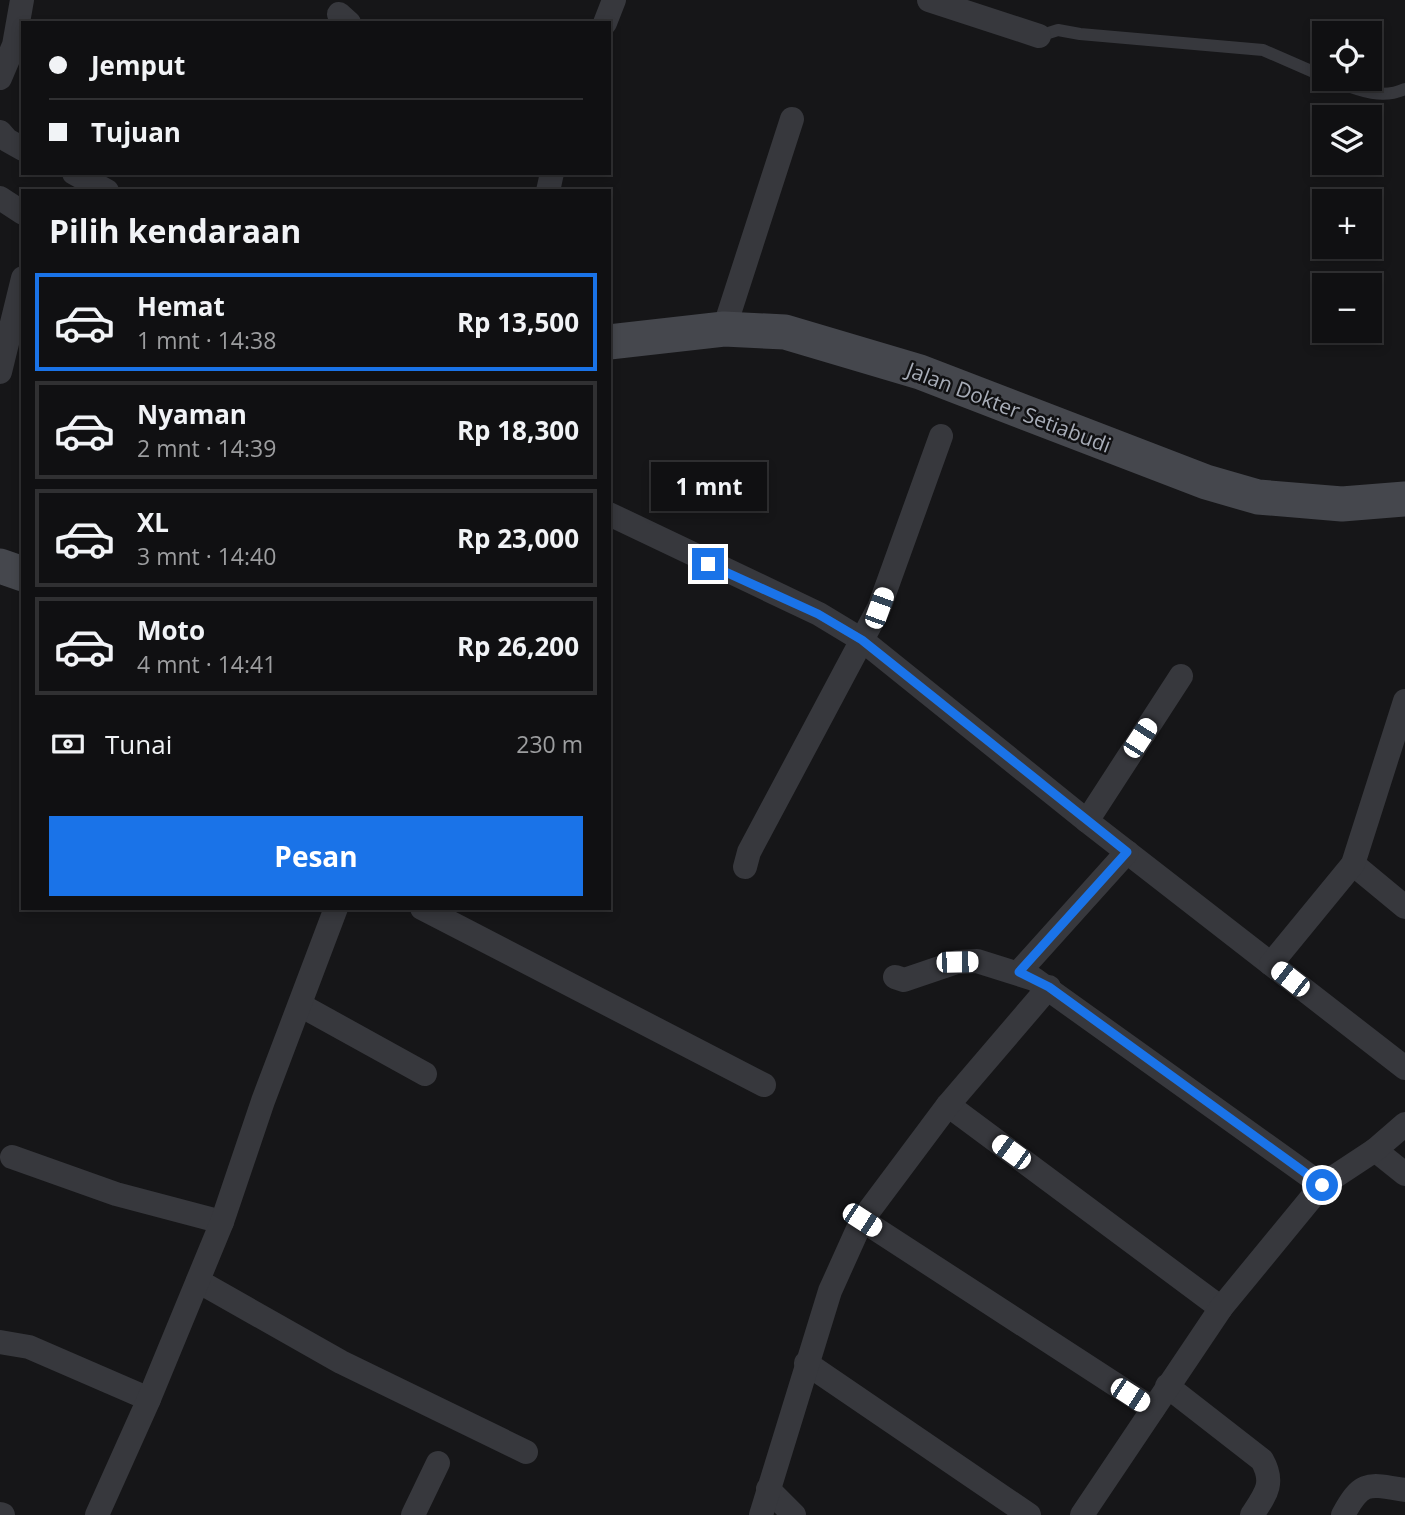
<!DOCTYPE html>
<html lang="id">
<meta charset="utf-8">
<style>
:root{--surface:#101012;--page:#19191b;--text:#f1f3f6;--muted:#9c9d9f;--line:#303032;--accent:#1a73e8}
body{margin:0;font-family:"Open Sans",sans-serif;background:var(--page);color:var(--text);height:100vh;display:flex;flex-direction:column;font-size:26px;white-space:nowrap}
*{box-sizing:border-box;margin:0}
p{font-size:23px;color:var(--muted)}
.icon{flex:none;width:38px;height:38px;fill:none;stroke:currentColor;stroke-width:2;stroke-linecap:round;stroke-linejoin:round}
.map{position:relative;flex:1;overflow:hidden}
.sheet{position:absolute;left:21px;top:189px;width:590px;height:721px;display:flex;flex-direction:column;background:var(--surface);border-radius:0px;box-shadow:0 4px 10px #0003,0 0 0 2px var(--line)}
.sheet>*{flex:none}
.banner{position:absolute;left:21px;top:21px;width:590px;height:154px;border-radius:0px;box-shadow:0 4px 10px #0003,0 0 0 2px var(--line);display:grid;align-content:center;height:154px;padding:0 28px;background:var(--surface)}
.controls{position:absolute;left:1312px;top:21px;display:grid;gap:14px}
.controls a{display:grid;place-items:center;width:70px;height:70px;border-radius:0px;background:var(--surface);box-shadow:0 4px 10px #0003,0 0 0 2px var(--line);font-size:35px}
.end{position:absolute;width:32px;height:32px;margin:-16px;border:9px solid #1a73e8;background:#fff;box-shadow:0 0 0 4px #fff}
.from{border-radius:50%}
.bubble{position:absolute;height:49px;border-radius:0px;background:var(--surface);box-shadow:0 4px 10px #0003,0 0 0 2px var(--line);font-size:23px;font-weight:700;line-height:49px;text-align:center}
.car{position:absolute;width:21px;height:42px;margin:-21px -10px;border-radius:9px;box-shadow:0 0 5px 2px #0007;background:linear-gradient(#fff 24%,#345 0 40%,#fff 0 76%,#345 0 86%,#fff 0)}
.banner b{display:flex;align-items:center;gap:24px;height:66px;font-size:26px}
.banner b+b{border-top:2px solid var(--line)}
.banner i{width:18px;height:18px;background:var(--text)}
ul{padding:0;list-style:none}
li{display:flex;align-items:center;gap:21px;height:98px;margin:0 14px 10px;padding:0 14px;border:4px solid var(--line);border-radius:0px}
li div{flex:1}
li b{display:block;font-size:26px}
li em{font-style:normal;font-weight:700}
li.active{border-color:var(--accent)}
li>.icon{width:63px;height:63px;stroke-width:1.5}
h2{padding:0 28px;font-size:32px;line-height:84px}
.pay{display:flex;align-items:center;gap:18px;height:77px;padding:0 28px;font-size:26px}
.pay p{margin-inline-start:auto}
.primary-button{display:flex;gap:14px;margin-top:auto;padding:14px 28px}
.primary-button a{flex:1;height:80px;border-radius:0px;background:var(--accent);color:#fff;font-size:28px;font-weight:700;line-height:80px;text-align:center}
.map>svg:first-child{display:block}
.lines{fill:none;stroke-linecap:round;stroke-linejoin:round}
.service{stroke:#37383d;stroke-width:12}
.minor{stroke:#37383d;stroke-width:24}
.secondary{stroke:#45474d;stroke-width:35}
.route{stroke:#1a73e8;stroke-width:9}
.labels{text-anchor:middle;dominant-baseline:central;stroke-width:5;stroke-linejoin:round;paint-order:stroke}
.street-label{font-size:21px;fill:#a8adb8;stroke:#111113}
</style>
<div class="map">
<svg width="1405" height="1515" viewBox="0 0 1405 1515">
<rect width="100%" height="100%" fill="#161618"/>
<g class="lines">
<!-- service -->
<g class="service">
<path d="M1039 36 1058 30 1080 34 1263 50 1325 77"/>
<path d="M1329 79C1354 88 1380 101 1405 89"/>
</g>
<!-- minor -->
<g class="minor">
<path d="M929 0 1039 36"/>
<path d="M339 14 349 23"/>
<path d="M605 23 614 0"/>
<path d="M0 78 14 45 22 0"/>
<path d="M0 132 7 140 23 149"/>
<path d="M74 173 107 191"/>
<path d="M548 191 552 173"/>
<path d="M0 198 23 213"/>
<path d="M724 329 792 119"/>
<path d="M0 372 23 278"/>
<path d="M609 514 819 614 862 640 1087 821 1405 1068"/>
<path d="M1087 821 1181 676"/>
<path d="M1353 864 1405 907"/>
<path d="M745 867 749 852 879 608 941 436"/>
<path d="M422 908 764 1085"/>
<path d="M1271 964 1353 864 1405 701"/>
<path d="M1019 972 1127 852"/>
<path d="M895 977 904 980 957 962 977 961 1034 979 1322 1185"/>
<path d="M302 1006 425 1074"/>
<path d="M948 1105 1221 1308"/>
<path d="M1375 1150 1405 1174"/>
<path d="M12 1157 116 1194 222 1222"/>
<path d="M862 1220 1153 1409"/>
<path d="M198 1281 341 1362 526 1452"/>
<path d="M0 1342 29 1347 149 1399"/>
<path d="M806 1363 1029 1515"/>
<path d="M1167 1386 1262 1460C1275 1483 1266 1494 1252 1515"/>
<path d="M768 1489 794 1515"/>
<path d="M0 1514 3 1515"/>
<path d="M97 1515 149 1399 222 1222 263 1101 336 908"/>
<path d="M413 1515 438 1463"/>
<path d="M761 1515 830 1291 862 1220 948 1105 1049 987"/>
<path d="M1082 1515 1221 1308 1322 1185 1375 1150 1405 1124"/>
<path d="M1343 1515C1362 1480 1368 1484 1405 1490"/>
</g>
<!-- secondary -->
<g class="secondary">
<path d="M609 342 724 329 785 332 920 372 1206 482 1258 497 1342 504 1405 499"/>
<path d="M0 566 23 574"/>
</g>
</g>
<g class="lines">
<!-- route -->
<path class="route" d="M708 564 818 614 862 640 1127 852 1019 972 1049 987 1322 1185"/>
</g>
<g class="labels">
<!-- street labels -->
<g class="street-label">
<text transform="translate(1009 407) rotate(21)">Jalan Dokter Setiabudi</text>
</g>
</g>
</svg>
<div class="controls">
<a><svg class="icon" aria-label="locate" viewBox="0 0 24 24"><circle cx="12" cy="12" r="6"/><path d="M12 2v4M12 18v4M2 12h4M18 12h4"/></svg></a>
<a><svg class="icon" aria-label="layers" viewBox="0 0 24 24"><path d="M12 4l9 5-9 5-9-5zM3 14l9 5 9-5"/></svg></a>
<a>+</a>
<a>−</a>
</div>
<i class="end from" style="left:1322px;top:1185px"></i>
<i class="end" style="left:708px;top:564px"></i>
<div class="bubble" style="left:651px;top:462px;width:116px">1 mnt</div>
<i class="car" style="left:879px;top:608px;rotate:20deg"></i>
<i class="car" style="left:1140px;top:738px;rotate:33deg"></i>
<i class="car" style="left:957px;top:962px;rotate:89deg"></i>
<i class="car" style="left:1290px;top:979px;rotate:308deg"></i>
<i class="car" style="left:1011px;top:1152px;rotate:306deg"></i>
<i class="car" style="left:862px;top:1220px;rotate:123deg"></i>
<i class="car" style="left:1130px;top:1395px;rotate:123deg"></i>
<div class="banner">
<b><i class="from"></i>Jemput</b>
<b><i></i>Tujuan</b>
</div>
<section class="sheet">
<h2>Pilih kendaraan</h2>
<ul>
<li class="active"><svg class="icon" aria-label="car" viewBox="0 0 24 24"><path d="M5 17H2v-5l4-1 3-4h7l3 4 3 1v5h-3M9 17h6M6 11h13"/><circle cx="7" cy="17" r="2"/><circle cx="17" cy="17" r="2"/></svg><div><b>Hemat</b><p>1 mnt · 14:38</p></div><em>Rp 13,500</em></li>
<li><svg class="icon" aria-label="car" viewBox="0 0 24 24"><path d="M5 17H2v-5l4-1 3-4h7l3 4 3 1v5h-3M9 17h6M6 11h13"/><circle cx="7" cy="17" r="2"/><circle cx="17" cy="17" r="2"/></svg><div><b>Nyaman</b><p>2 mnt · 14:39</p></div><em>Rp 18,300</em></li>
<li><svg class="icon" aria-label="car" viewBox="0 0 24 24"><path d="M5 17H2v-5l4-1 3-4h7l3 4 3 1v5h-3M9 17h6M6 11h13"/><circle cx="7" cy="17" r="2"/><circle cx="17" cy="17" r="2"/></svg><div><b>XL</b><p>3 mnt · 14:40</p></div><em>Rp 23,000</em></li>
<li><svg class="icon" aria-label="car" viewBox="0 0 24 24"><path d="M5 17H2v-5l4-1 3-4h7l3 4 3 1v5h-3M9 17h6M6 11h13"/><circle cx="7" cy="17" r="2"/><circle cx="17" cy="17" r="2"/></svg><div><b>Moto</b><p>4 mnt · 14:41</p></div><em>Rp 26,200</em></li>
</ul>
<div class="pay"><svg class="icon" aria-label="cash" viewBox="0 0 24 24"><path d="M3 7h18v10H3z"/><circle cx="12" cy="12" r="2"/></svg>Tunai<p>230 m</p></div>
<div class="primary-button"><a>Pesan</a></div>
</section>
</div>
